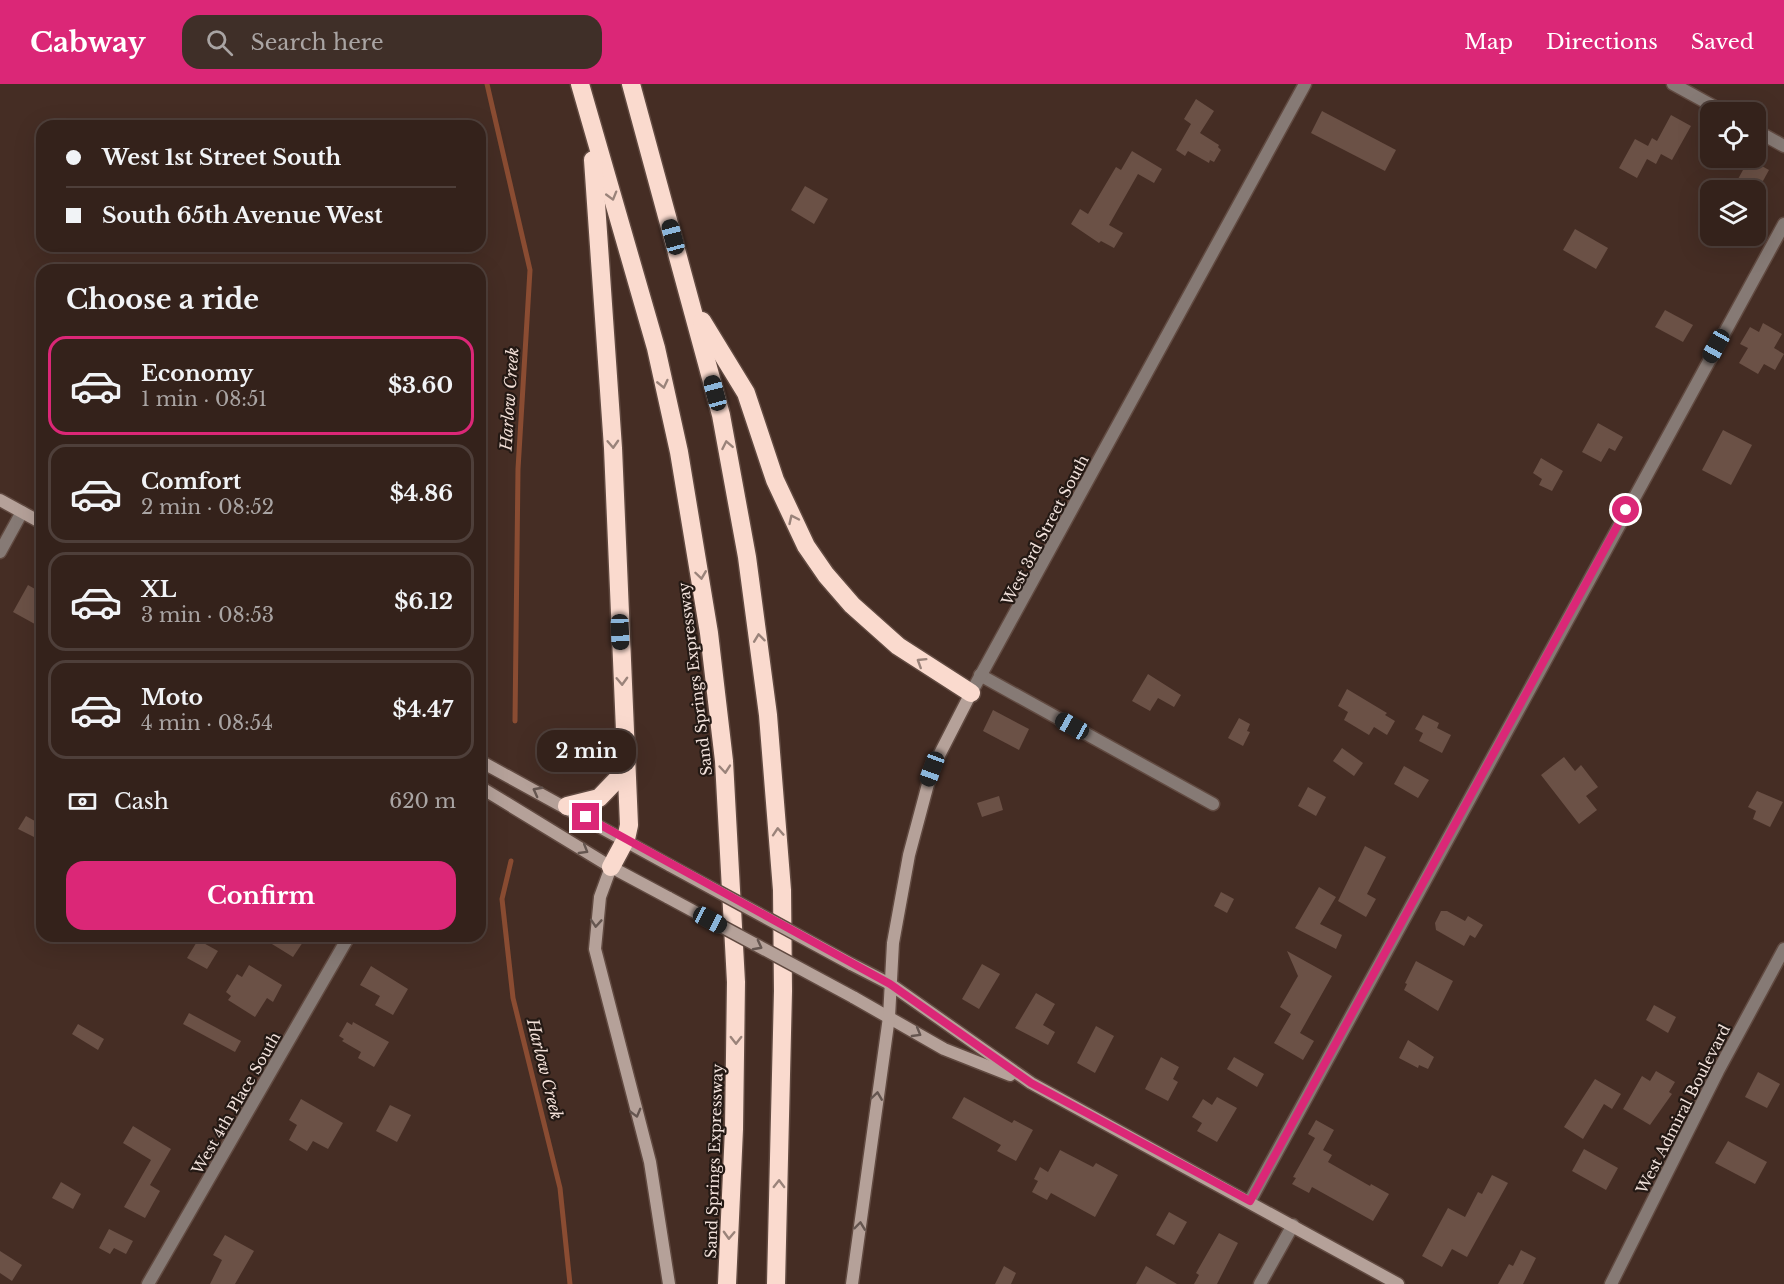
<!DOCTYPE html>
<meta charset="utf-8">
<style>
:root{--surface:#34221b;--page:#3f2f28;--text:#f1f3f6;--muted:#a9a4a3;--line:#4e3f3a;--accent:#db2777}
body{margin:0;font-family:"Libre Baskerville",serif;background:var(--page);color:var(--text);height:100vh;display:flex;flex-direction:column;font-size:22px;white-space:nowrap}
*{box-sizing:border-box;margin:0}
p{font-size:20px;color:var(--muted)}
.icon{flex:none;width:33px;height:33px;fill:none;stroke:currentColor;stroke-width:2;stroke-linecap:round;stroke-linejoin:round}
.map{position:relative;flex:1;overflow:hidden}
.sheet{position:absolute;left:36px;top:180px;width:450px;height:678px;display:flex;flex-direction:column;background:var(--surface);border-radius:18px;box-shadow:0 6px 24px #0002,0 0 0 2px var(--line)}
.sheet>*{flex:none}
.hud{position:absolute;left:36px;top:36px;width:450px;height:132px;border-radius:18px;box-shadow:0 6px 24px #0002,0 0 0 2px var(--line);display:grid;align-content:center;height:132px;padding:0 30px;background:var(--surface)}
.tools{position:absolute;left:1700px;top:18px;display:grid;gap:12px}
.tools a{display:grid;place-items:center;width:66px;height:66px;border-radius:12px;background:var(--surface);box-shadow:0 6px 24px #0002,0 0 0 2px var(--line);font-size:30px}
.end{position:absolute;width:27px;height:27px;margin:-14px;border:8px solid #db2777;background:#fff;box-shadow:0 0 0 3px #fff}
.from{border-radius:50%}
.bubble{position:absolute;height:42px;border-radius:18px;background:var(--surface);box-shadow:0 6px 24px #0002,0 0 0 2px var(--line);font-size:20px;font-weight:700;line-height:42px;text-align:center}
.car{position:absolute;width:18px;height:36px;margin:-18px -9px;border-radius:8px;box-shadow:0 0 4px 2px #0007;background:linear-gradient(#222 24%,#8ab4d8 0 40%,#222 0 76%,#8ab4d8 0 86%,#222 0)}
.hud b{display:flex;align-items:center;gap:21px;height:57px;font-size:22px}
.hud b+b{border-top:2px solid var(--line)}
.hud i{width:15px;height:15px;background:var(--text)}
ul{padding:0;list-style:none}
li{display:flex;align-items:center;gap:18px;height:99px;margin:0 12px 9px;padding:0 18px;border:3px solid var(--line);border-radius:18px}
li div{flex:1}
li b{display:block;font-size:22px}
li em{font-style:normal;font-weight:700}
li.active{border-color:var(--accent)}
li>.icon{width:54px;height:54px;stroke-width:1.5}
h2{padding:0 30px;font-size:27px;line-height:72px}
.pay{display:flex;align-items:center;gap:15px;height:66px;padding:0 30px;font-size:22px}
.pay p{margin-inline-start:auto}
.cta{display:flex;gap:12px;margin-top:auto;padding:12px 30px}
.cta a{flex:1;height:69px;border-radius:18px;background:var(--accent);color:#fff;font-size:24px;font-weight:700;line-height:69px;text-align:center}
header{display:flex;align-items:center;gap:36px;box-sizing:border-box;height:84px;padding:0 30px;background:var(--accent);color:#fff}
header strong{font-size:28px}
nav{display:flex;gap:33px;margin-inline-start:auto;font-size:21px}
.search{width:420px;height:54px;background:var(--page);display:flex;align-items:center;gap:15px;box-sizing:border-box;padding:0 21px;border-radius:18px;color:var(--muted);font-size:22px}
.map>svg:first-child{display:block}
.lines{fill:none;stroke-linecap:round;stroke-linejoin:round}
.stream{stroke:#8a4c32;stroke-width:5}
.building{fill:#6b5146}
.street-casing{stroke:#614a41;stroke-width:15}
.secondary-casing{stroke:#614a41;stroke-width:15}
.highway-casing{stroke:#614a41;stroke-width:21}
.street{stroke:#867a75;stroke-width:12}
.secondary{stroke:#b5a199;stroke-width:12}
.highway{stroke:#fadace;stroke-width:18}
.secondary-bridge-casing{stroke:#614a41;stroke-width:15;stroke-linecap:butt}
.secondary-bridge{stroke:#b5a199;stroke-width:12}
.oneway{stroke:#9a837a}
.oneway2{stroke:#655650}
.route{stroke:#db2777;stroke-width:8}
.labels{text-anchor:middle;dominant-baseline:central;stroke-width:4.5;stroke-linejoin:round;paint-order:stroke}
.street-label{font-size:15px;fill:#f2e2dc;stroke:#241914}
.water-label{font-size:16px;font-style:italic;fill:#f3e0d8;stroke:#241914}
</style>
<header>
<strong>Cabway</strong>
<div class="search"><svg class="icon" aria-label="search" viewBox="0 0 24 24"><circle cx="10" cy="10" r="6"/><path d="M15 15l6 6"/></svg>Search here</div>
<nav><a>Map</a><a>Directions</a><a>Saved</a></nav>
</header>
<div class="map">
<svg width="1784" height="1200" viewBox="0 0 1784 1200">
<rect width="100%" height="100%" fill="#452d24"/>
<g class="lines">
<!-- stream -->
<g class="stream">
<path d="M487 0 530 186 518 385 515 637"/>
<path d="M511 777 502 815 513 914 560 1104 570 1200"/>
</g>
</g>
<!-- building -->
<g class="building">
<path d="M1196 15 1214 27 1200 49 1219 61 1218 63 1221 66 1214 78 1210 76 1209 79 1188 67 1185 72 1176 66 1191 40 1184 35Z"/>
<path d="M1322 27 1396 66 1385 87 1311 49Z"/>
<path d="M1671 31 1691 42 1672 76 1661 70 1656 80 1647 75 1637 94 1619 84 1635 55 1648 62 1652 54 1657 57Z"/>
<path d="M1132 67 1162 85 1154 99 1138 90 1109 141 1123 149 1114 164 1101 157 1099 159 1071 140 1080 125 1088 130 1116 83 1121 86Z"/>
<path d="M1749 75 1769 86 1758 106H1732Z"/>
<path d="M805 102 828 115 814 140 791 126Z"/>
<path d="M1575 145 1608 164 1596 185 1563 166Z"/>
<path d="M1665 226 1693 241 1683 258 1655 243Z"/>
<path d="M1763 239 1782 250 1774 264 1784 270 1775 286 1764 280 1758 290 1739 279 1748 264 1740 260 1750 243 1759 248Z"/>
<path d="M1598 339 1623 353 1615 367 1609 364 1601 378 1582 368Z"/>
<path d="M1723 346 1752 361 1731 401 1702 386Z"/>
<path d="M1541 374 1563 387 1552 407 1539 401 1542 395 1533 389Z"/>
<path d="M28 501 42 509V544L13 528Z"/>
<path d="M1148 590 1181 611 1174 623 1158 614 1150 627 1132 617Z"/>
<path d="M1347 605 1387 629 1385 631 1395 637 1387 651 1374 643 1369 651 1344 636 1348 628 1338 622Z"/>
<path d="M993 626 1029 645 1019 666 983 647Z"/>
<path d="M1423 631 1439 639 1437 644 1451 651 1442 669 1419 657 1423 649 1415 645Z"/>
<path d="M1239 634 1250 640 1247 647 1250 648 1243 662 1228 654Z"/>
<path d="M1342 664 1363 679 1354 692 1333 677Z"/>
<path d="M1564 673 1575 687 1581 681 1598 703 1586 712 1597 726 1579 740 1541 691Z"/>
<path d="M1404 682 1429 696 1418 714 1394 700Z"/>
<path d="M1308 703 1326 713 1316 732 1298 722Z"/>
<path d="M1757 707 1783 718 1770 743 1753 735 1756 727 1748 723Z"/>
<path d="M999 712 1003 726 982 733 977 719Z"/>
<path d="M26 732 42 741 36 754 18 745Z"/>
<path d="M1365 762 1386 773 1367 810 1376 815 1366 833 1338 817Z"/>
<path d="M1319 803 1336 813 1320 840 1342 851 1336 865 1295 844Z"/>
<path d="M1221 808 1234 815 1227 829 1214 822Z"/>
<path d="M1441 827H1447L1465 837 1468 832 1483 841 1475 854 1470 851 1464 862 1436 846 1435 839Z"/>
<path d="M259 852H307L293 873Z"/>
<path d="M198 856 218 867 207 885 187 874Z"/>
<path d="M1287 867 1332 892 1300 949 1314 957 1303 976 1274 959 1291 930 1280 923 1298 892Z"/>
<path d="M1416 877 1453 897 1438 927 1404 906 1407 900 1405 899Z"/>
<path d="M982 880 1000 890 979 925 962 915Z"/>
<path d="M249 881 282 901 273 918 267 914 255 933 228 916 231 912 226 908 237 890 242 893Z"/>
<path d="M371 882 408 905 393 931 375 921 380 912 360 901Z"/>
<path d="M1036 909 1055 920 1043 941 1055 948 1048 961 1015 944Z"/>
<path d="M1654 921 1676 933 1668 949 1646 936Z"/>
<path d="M189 929 241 957 235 968 183 940Z"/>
<path d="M347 938 352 941 353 938 389 958 374 983 358 974 361 968 342 957 344 955 339 952Z"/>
<path d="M78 940 104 955 98 966 72 950Z"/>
<path d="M1096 942 1114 952 1095 989 1077 979Z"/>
<path d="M1408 956 1434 973 1428 985 1419 981 1418 984 1399 974Z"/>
<path d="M1161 973 1179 983 1173 995 1178 998 1168 1017 1145 1005Z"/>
<path d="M1234 973 1264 990 1257 1003 1227 985Z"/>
<path d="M1656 987 1675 998 1669 1008 1672 1010 1650 1041 1623 1025 1642 992 1650 997Z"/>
<path d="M1758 988 1780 1000 1767 1024 1745 1013Z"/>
<path d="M1595 995 1621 1010 1612 1025 1604 1020 1583 1055 1564 1043Z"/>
<path d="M964 1013 1012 1039 1014 1036 1033 1046 1016 1077 997 1067 1001 1061 952 1034Z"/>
<path d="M1217 1013 1237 1024 1217 1058 1197 1047 1202 1039 1192 1033 1203 1015 1212 1021Z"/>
<path d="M301 1015 343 1039 328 1065 313 1057 307 1067 289 1056 297 1041 289 1036Z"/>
<path d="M390 1021 411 1031 397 1058 376 1047Z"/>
<path d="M1316 1036 1334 1046 1323 1066 1332 1071 1328 1078 1370 1102 1371 1100 1389 1110 1373 1137 1312 1103 1309 1109 1292 1100 1296 1094 1293 1093 1315 1054 1308 1050Z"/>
<path d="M133 1042 171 1065 150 1101 160 1107 145 1134 124 1123 151 1076 123 1059Z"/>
<path d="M1728 1057 1767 1078 1755 1100 1715 1079Z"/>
<path d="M1584 1065 1618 1084 1606 1106 1572 1087Z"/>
<path d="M1060 1066 1093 1083 1096 1079 1118 1091 1095 1133 1051 1109 1047 1116 1032 1108 1038 1097 1034 1095 1040 1083 1048 1088Z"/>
<path d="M1492 1091 1508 1099 1467 1173 1452 1165 1442 1183 1422 1172 1448 1124 1465 1133 1478 1108 1482 1110Z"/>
<path d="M61 1098 81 1110 73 1125 52 1114Z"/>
<path d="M1169 1128 1187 1138 1174 1161 1156 1151Z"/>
<path d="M109 1145 133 1157 126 1170 114 1164 110 1170 99 1164Z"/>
<path d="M1219 1149 1238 1159 1217 1200H1194L1199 1191 1196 1189Z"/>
<path d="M225 1151 254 1167 235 1200H210L222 1176 213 1171Z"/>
<path d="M1521 1166 1536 1174 1523 1200H1498L1509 1180 1513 1182Z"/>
<path d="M0 1167 22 1181 12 1197 0 1189Z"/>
<path d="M1004 1182 1016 1189 1011 1200H995Z"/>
<path d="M1146 1182 1177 1200H1136Z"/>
</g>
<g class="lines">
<defs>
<g id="street">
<path d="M1673 0 1724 28"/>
<path d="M1755 46 1784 62"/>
<path d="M0 468 22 428"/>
<path d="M980 591 1213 720"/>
<path d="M971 609 1305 0"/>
<path d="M1250 1117 1784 140"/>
<path d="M148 1200 349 852"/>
<path d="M1260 1200 1293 1141"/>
<path d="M1611 1200 1718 987 1784 865"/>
</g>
<g id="secondary">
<path d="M0 416 42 439"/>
<path d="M480 677 671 782"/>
<path d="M480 703 611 783 669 814"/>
<path d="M611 783 600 813 595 865 650 1078 669 1200"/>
<path d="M851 880 890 900 1031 999 1398 1200"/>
<path d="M853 913 944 965 1010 991"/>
<path d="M852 1200 889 933 893 859 909 771 932 685 971 609"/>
</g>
<g id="highway">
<path d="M580 0 656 264 679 368 709 549 724 677 736 898 734 1045 727 1200"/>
<path d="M631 0 721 331 747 473 768 631 782 806 783 907 776 1200"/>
<path d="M593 76 613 364 629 741 626 755 611 783"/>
<path d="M702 237 746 309 775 396 806 462 826 491 852 521 898 562 971 609"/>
<path d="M567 722 599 714 626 686"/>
</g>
</defs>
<!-- street casing -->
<use href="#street" class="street-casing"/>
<!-- secondary casing -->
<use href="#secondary" class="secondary-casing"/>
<!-- highway casing -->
<use href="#highway" class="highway-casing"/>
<!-- street -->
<use href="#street" class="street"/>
<!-- secondary -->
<use href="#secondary" class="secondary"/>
<!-- highway -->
<use href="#highway" class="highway"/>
<defs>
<g id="secondary-bridge">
<path d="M671 782 851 880"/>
<path d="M669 814 853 913"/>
</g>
</defs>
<!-- secondary-bridge casing -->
<use href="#secondary-bridge" class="secondary-bridge-casing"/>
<!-- secondary-bridge -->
<use href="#secondary-bridge" class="secondary-bridge"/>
</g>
<!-- one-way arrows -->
<defs><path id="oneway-chevron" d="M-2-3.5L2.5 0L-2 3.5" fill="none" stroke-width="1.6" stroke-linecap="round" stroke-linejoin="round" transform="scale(1.5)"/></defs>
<g class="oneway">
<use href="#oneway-chevron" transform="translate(612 112) rotate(74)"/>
<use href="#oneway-chevron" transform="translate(663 300) rotate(77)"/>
<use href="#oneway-chevron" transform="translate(613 360) rotate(87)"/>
<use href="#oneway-chevron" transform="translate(727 361) rotate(-101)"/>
<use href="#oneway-chevron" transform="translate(793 435) rotate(-115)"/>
<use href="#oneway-chevron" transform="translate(701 491) rotate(82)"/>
<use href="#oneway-chevron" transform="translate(759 554) rotate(-97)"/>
<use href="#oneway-chevron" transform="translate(921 578) rotate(-148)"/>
<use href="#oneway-chevron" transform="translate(622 597) rotate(88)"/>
<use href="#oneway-chevron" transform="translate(725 685) rotate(85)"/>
<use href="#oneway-chevron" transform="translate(778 748) rotate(-94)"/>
<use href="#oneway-chevron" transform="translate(736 956) rotate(90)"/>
<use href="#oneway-chevron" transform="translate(779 1100) rotate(-89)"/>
<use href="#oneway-chevron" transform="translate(729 1151) rotate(92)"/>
</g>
<g class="oneway2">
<use href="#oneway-chevron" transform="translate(537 707) rotate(-152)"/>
<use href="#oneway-chevron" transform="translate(584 766) rotate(31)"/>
<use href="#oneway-chevron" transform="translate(596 839) rotate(94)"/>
<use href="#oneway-chevron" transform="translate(758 862) rotate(28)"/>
<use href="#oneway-chevron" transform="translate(917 949) rotate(30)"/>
<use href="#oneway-chevron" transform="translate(877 1012) rotate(-82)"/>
<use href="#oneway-chevron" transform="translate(636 1029) rotate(75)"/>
<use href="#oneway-chevron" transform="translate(860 1142) rotate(-83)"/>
</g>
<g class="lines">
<!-- route -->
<path class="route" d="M586 733 890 900 1031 999 1250 1117 1626 426"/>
</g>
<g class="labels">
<!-- street labels -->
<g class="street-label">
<text transform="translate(1045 446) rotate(-62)">West 3rd Street South</text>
<text transform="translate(695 595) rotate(-97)">Sand Springs Expressway</text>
<text transform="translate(236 1019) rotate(-60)">West 4th Place South</text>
<text transform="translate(1683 1025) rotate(-63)">West Admiral Boulevard</text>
<text transform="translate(714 1077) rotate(-88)">Sand Springs Expressway</text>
</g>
<!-- water labels -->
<g class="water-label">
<text transform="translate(509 315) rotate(-86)">Harlow Creek</text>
<text transform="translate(545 985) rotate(76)">Harlow Creek</text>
</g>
</g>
</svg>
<div class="tools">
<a><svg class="icon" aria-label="locate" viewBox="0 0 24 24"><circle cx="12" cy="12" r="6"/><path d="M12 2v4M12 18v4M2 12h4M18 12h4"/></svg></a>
<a><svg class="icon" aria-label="layers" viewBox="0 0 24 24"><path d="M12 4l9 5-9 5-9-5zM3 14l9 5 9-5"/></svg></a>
</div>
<i class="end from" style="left:1626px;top:426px"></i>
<i class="end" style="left:586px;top:733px"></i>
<div class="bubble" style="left:537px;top:646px;width:99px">2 min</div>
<i class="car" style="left:673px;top:153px;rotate:345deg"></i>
<i class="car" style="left:1716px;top:262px;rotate:209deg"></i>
<i class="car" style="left:715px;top:309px;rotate:345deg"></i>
<i class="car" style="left:620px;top:548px;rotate:178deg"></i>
<i class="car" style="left:1072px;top:642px;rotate:299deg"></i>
<i class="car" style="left:932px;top:685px;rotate:200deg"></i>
<i class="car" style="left:710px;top:836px;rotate:118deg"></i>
<div class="hud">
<b><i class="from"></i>West 1st Street South</b>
<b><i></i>South 65th Avenue West</b>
</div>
<section class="sheet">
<h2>Choose a ride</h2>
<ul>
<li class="active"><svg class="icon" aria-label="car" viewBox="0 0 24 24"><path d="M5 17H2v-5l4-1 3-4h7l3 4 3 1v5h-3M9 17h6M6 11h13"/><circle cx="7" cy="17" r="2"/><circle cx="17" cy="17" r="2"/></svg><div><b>Economy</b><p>1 min · 08:51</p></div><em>$3.60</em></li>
<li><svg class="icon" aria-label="car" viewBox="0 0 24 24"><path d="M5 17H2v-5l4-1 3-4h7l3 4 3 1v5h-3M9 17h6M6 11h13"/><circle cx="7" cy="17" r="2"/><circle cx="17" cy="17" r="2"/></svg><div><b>Comfort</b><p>2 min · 08:52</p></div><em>$4.86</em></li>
<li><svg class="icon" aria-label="car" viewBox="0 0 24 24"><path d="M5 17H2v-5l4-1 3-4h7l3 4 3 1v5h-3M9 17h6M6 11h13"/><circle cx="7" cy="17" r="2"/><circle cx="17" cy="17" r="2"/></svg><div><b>XL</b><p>3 min · 08:53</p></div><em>$6.12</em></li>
<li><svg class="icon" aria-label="car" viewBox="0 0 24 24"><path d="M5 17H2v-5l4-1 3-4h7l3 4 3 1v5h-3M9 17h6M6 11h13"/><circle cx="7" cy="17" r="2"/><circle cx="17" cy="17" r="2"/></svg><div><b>Moto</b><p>4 min · 08:54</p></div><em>$4.47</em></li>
</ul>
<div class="pay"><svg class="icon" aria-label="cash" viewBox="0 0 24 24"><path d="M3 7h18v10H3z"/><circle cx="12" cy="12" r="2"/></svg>Cash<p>620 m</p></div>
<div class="cta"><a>Confirm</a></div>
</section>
</div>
